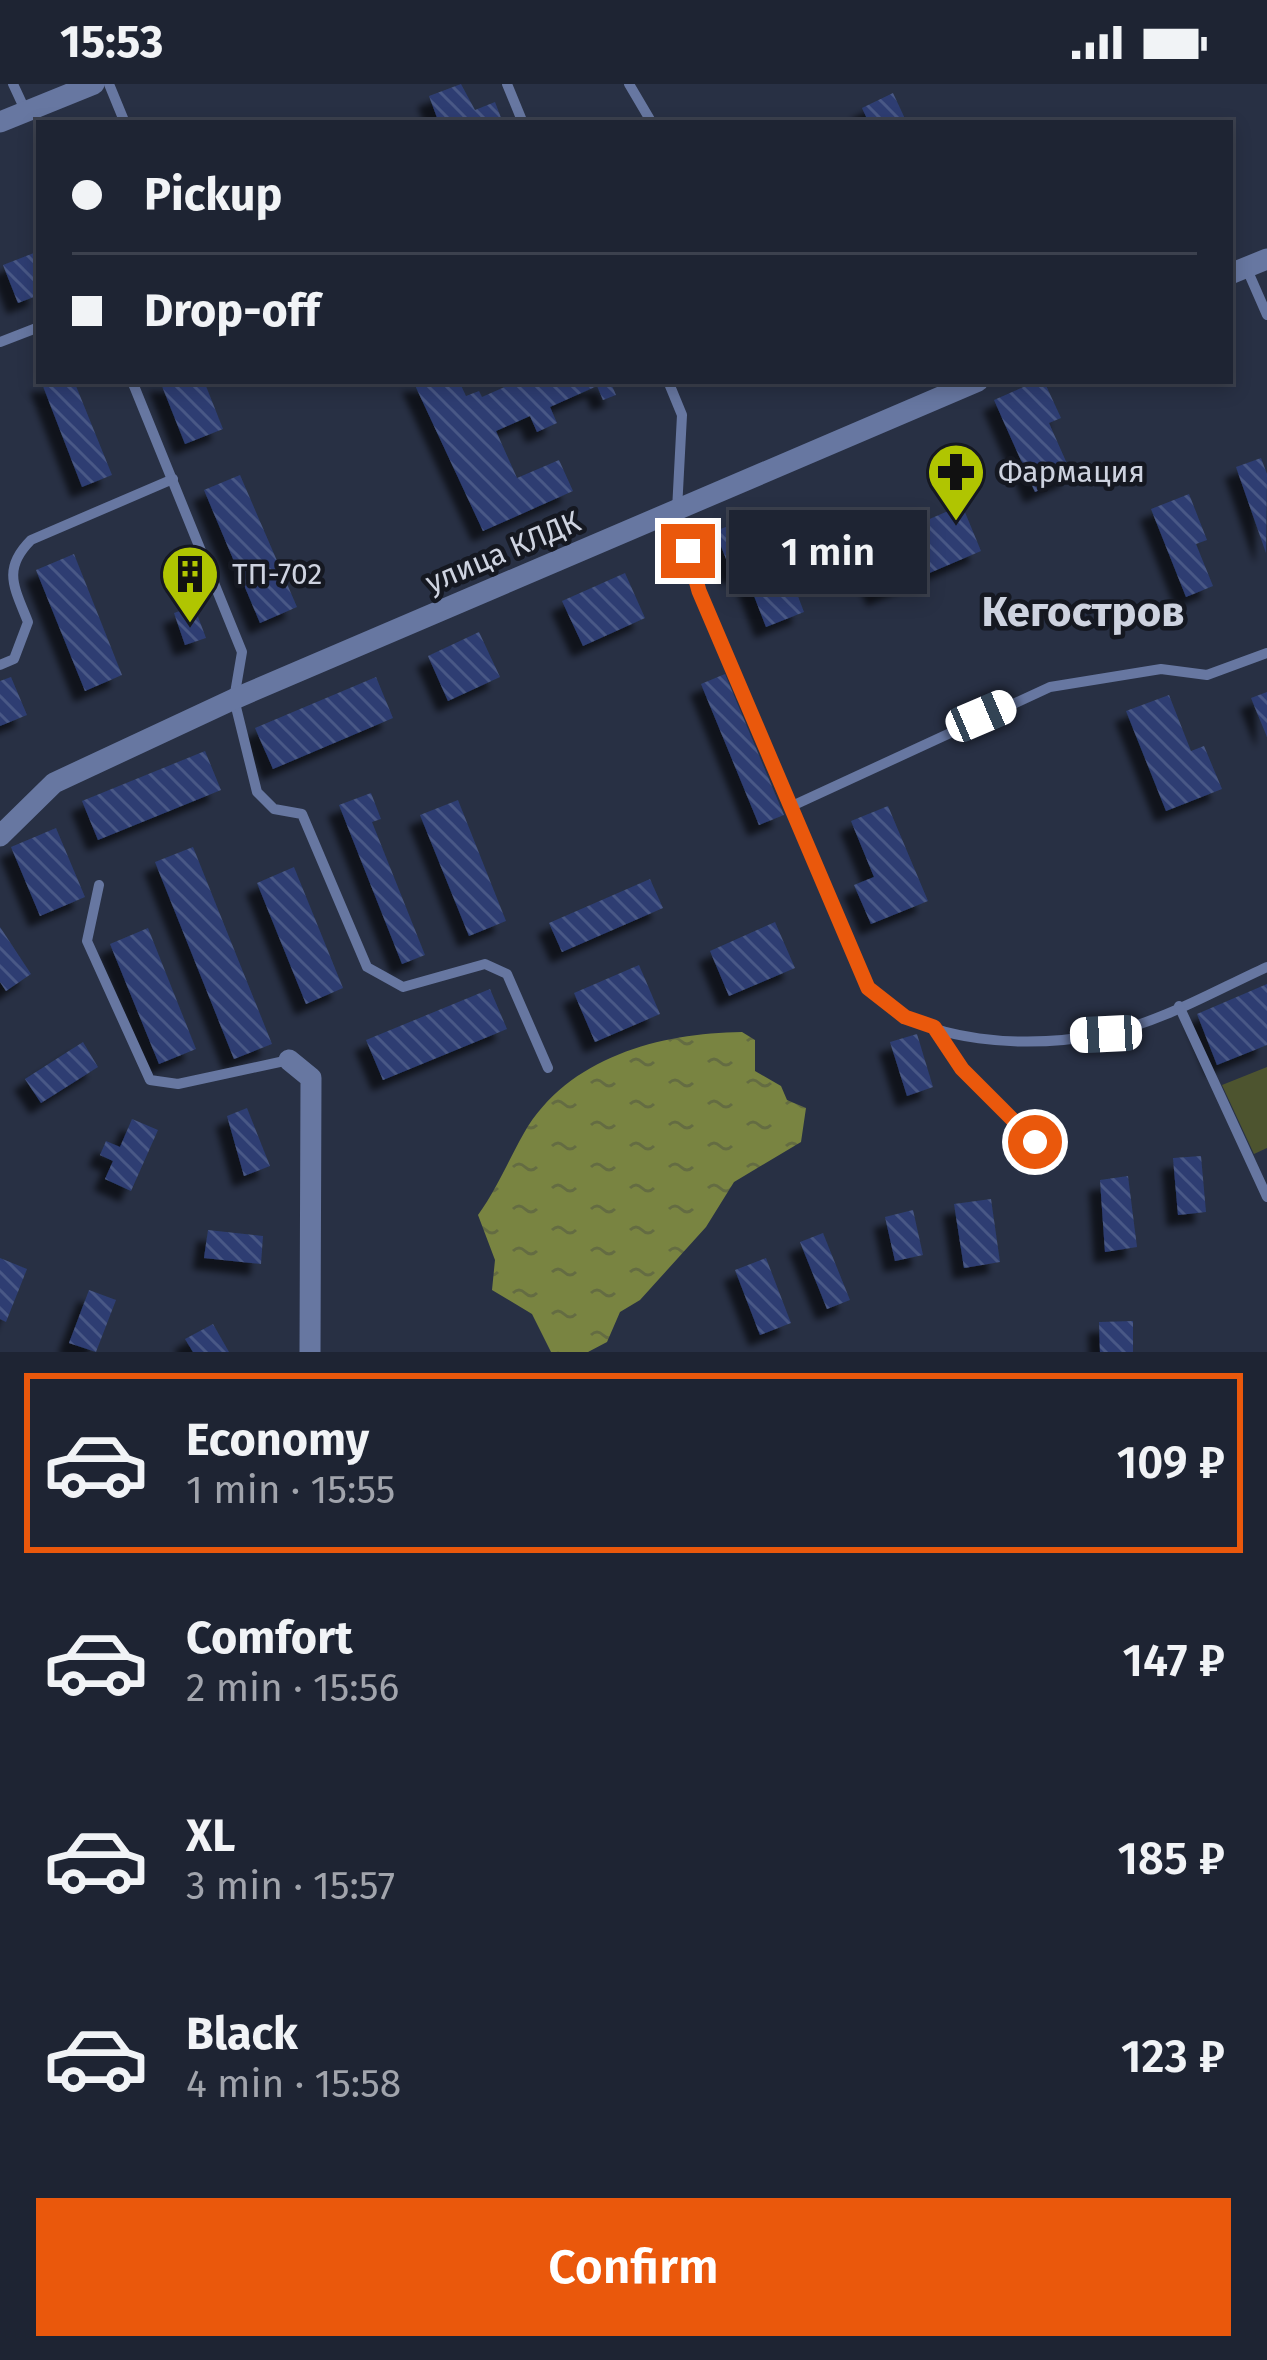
<!DOCTYPE html>
<meta charset="utf-8">
<style>
:root{--surface:#1e2433;--page:#262c3b;--text:#f1f3f6;--muted:#a1a4ac;--line:#3c414e;--accent:#ea580c}
body{margin:0;font-family:"Fira Sans",sans-serif;background:var(--page);color:var(--text);height:100vh;display:flex;flex-direction:column;font-size:45px;white-space:nowrap}
*{box-sizing:border-box;margin:0}
p{font-size:39px;color:var(--muted)}
.icon{flex:none;width:66px;height:66px;fill:none;stroke:currentColor;stroke-width:2;stroke-linecap:round;stroke-linejoin:round}
.map{position:relative;height:1268px;overflow:hidden}
.sheet{display:flex;flex-direction:column;background:var(--surface);flex:1}
.sheet>*{flex:none}
.top-card{position:absolute;left:36px;top:36px;width:1197px;height:264px;border-radius:0px;box-shadow:0 6px 18px #0003,0 0 0 3px var(--line);display:grid;align-content:center;height:264px;padding:0 36px;background:var(--surface)}
.end{position:absolute;width:54px;height:54px;margin:-27px;border:15px solid #ea580c;background:#fff;box-shadow:0 0 0 6px #fff}
.from{border-radius:50%}
.bubble{position:absolute;height:84px;border-radius:0px;background:var(--surface);box-shadow:0 6px 18px #0003,0 0 0 3px var(--line);font-size:39px;font-weight:600;line-height:84px;text-align:center}
.car{position:absolute;width:36px;height:72px;margin:-36px -18px;border-radius:15px;box-shadow:0 0 9px 3px #0007;background:linear-gradient(#fff 24%,#345 0 40%,#fff 0 76%,#345 0 86%,#fff 0)}
.top-card b{display:flex;align-items:center;gap:42px;height:114px;font-size:45px}
.top-card b+b{border-top:3px solid var(--line)}
.top-card i{width:30px;height:30px;background:var(--text)}
ul{padding:21px 0 0;list-style:none}
li{display:flex;align-items:center;gap:36px;height:180px;margin:0 24px 18px;padding:0 12px;border:6px solid transparent;border-radius:0px}
li div{flex:1}
li b{display:block;font-size:45px}
li em{font-style:normal;font-weight:600}
li.on{border-color:var(--accent)}
li>.icon{width:108px;height:108px;stroke-width:1.5}
.primary-button{display:flex;gap:24px;margin-top:auto;padding:24px 36px}
.primary-button a{flex:1;height:138px;border-radius:0px;background:var(--accent);color:#fff;font-size:48px;font-weight:600;line-height:138px;text-align:center}
.status{display:flex;justify-content:space-between;align-items:center;height:84px;padding:0 60px;background:var(--surface);direction:ltr}
.status svg{height:33px;fill:currentColor}
.map>svg:first-child{display:block}
.green{fill:#4d542f}
.water{fill:url(#water-ripples)}
.building{fill:url(#building-back-hatch);filter:url(#shadow)}
.lines{fill:none;stroke-linecap:round;stroke-linejoin:round}
.lane{stroke:#6777a1;stroke-width:10}
.street{stroke:#6777a1;stroke-width:21}
.route{stroke:#ea580c;stroke-width:15}
.labels{text-anchor:middle;dominant-baseline:central;stroke-width:9;stroke-linejoin:round;paint-order:stroke}
.poi-label{font-size:30px;fill:#ced3e0;stroke:#151821;text-anchor:start}
.street-label{font-size:30px;fill:#ced3e0;stroke:#151821}
.district-label{font-size:42px;font-weight:bold;fill:#ced3e0;stroke:#151821}
</style>
<div class="status"><b>15:53</b><svg viewBox="0 0 49 12"><path d="M0 12V9h3v3zM5 12V6h3v6zM10 12V3h3v9zM15 12V0h3v12zM26 1h20v11H26zM47 4h2v5h-2z"/></svg></div>
<div class="map">
<svg width="1267" height="1268" viewBox="0 0 1267 1268">
<defs>
<pattern id="water-ripples" width="26" height="14" patternUnits="userSpaceOnUse" patternTransform="scale(3)"><rect width="26" height="14" fill="#798441"/><path d="M2 4q2-2 4 0t4 0M15 11q2-2 4 0t4 0" fill="none" stroke="#646c42"/></pattern>
<pattern id="building-back-hatch" width="6" height="6" patternUnits="userSpaceOnUse" patternTransform="scale(3)"><rect width="6" height="6" fill="#2d3e72"/><path d="M-1 5l2 2M0 0l6 6M5-1l2 2" fill="none" stroke="#4a5986"/></pattern>
<filter id="shadow"><feDropShadow dx="-11" dy="11" stdDeviation="3" flood-color="#0009"/></filter>
</defs>
<rect width="100%" height="100%" fill="#283044"/>
<!-- green -->
<path class="green" d="M1267 983V1064L1254 1070 1222 1001Z"/>
<!-- water -->
<path class="water" d="M742 948 755 956V987L781 1002 787 1016 806 1024 801 1058 734 1098 706 1143 640 1216 620 1228 607 1258 588 1268H551L532 1230 492 1206 495 1176 478 1131C497 1105 508 1077 524 1049 568 973 660 949 742 948Z"/>
<!-- building -->
<g class="building">
<path d="M461 0 475 26 495 18 503 39H439L429 12Z"/>
<path d="M893 9 907 39H869L862 24Z"/>
<path d="M39 167V211L18 219 3 181Z"/>
<path d="M41 297H74L112 391 82 403Z"/>
<path d="M160 297H204L223 345 185 360Z"/>
<path d="M413 297H459L466 312 479 307 482 313 518 297H610L616 311 603 316 597 302 550 323 557 339 537 348 530 332 496 347 517 394 559 376 573 407 483 447Z"/>
<path d="M1037 297H1044L1061 334 1049 339 1072 391 1035 408 994 316Z"/>
<path d="M1261 374 1267 390 1266 469 1236 383Z"/>
<path d="M240 391 297 523 260 539 204 406Z"/>
<path d="M1189 410 1207 456 1196 460 1213 502 1186 513 1151 425Z"/>
<path d="M962 421 981 467 878 511 858 466Z"/>
<path d="M766 428 804 528 766 543 744 486 732 490 715 447Z"/>
<path d="M74 470 122 591 85 607 36 486Z"/>
<path d="M625 489 645 534 583 562 562 517Z"/>
<path d="M194 522 206 554 185 561 174 529Z"/>
<path d="M479 548 500 593 448 617 428 572Z"/>
<path d="M725 590 784 731 759 741 701 600Z"/>
<path d="M11 593 27 631 0 642V597Z"/>
<path d="M376 593 393 634 273 685 255 644Z"/>
<path d="M1267 608V653L1251 614Z"/>
<path d="M1169 611 1191 667 1204 662 1222 705 1166 727 1126 627Z"/>
<path d="M205 667 221 706 98 756 82 717Z"/>
<path d="M371 709 381 735 372 738 425 871 402 880 339 721Z"/>
<path d="M458 716 506 837 469 852 420 731Z"/>
<path d="M888 722 928 817 871 840 854 801 874 793 851 737Z"/>
<path d="M56 744 85 813 40 832 11 763Z"/>
<path d="M193 763 272 960 234 975 155 778Z"/>
<path d="M294 783 343 904 306 920 257 799Z"/>
<path d="M650 795 663 824 562 868 549 839Z"/>
<path d="M775 838 795 884 729 912 710 867Z"/>
<path d="M0 843 31 890 6 907 0 898Z"/>
<path d="M148 844 196 965 159 980 110 860Z"/>
<path d="M639 881 660 930 595 958 574 909Z"/>
<path d="M1267 900V961L1217 981 1197 930Z"/>
<path d="M490 905 507 945 383 996 366 956Z"/>
<path d="M917 950 933 1003 907 1012 890 958Z"/>
<path d="M83 958 98 983 41 1019 25 995Z"/>
<path d="M247 1024 270 1082 244 1092 227 1032Z"/>
<path d="M132 1035 158 1046 131 1107 105 1095 113 1077 100 1071 106 1057 120 1063Z"/>
<path d="M1201 1072 1206 1128 1178 1131 1173 1074Z"/>
<path d="M1128 1092 1137 1163 1105 1168 1100 1096Z"/>
<path d="M991 1115 1000 1178 964 1184 954 1120Z"/>
<path d="M913 1126 923 1171 895 1177 885 1133Z"/>
<path d="M208 1146 263 1152 261 1180 204 1174Z"/>
<path d="M823 1149 850 1216 827 1225 800 1158Z"/>
<path d="M0 1174 27 1185 6 1238 0 1235Z"/>
<path d="M766 1174 791 1239 760 1251 735 1186Z"/>
<path d="M89 1206 116 1216 96 1268 69 1259Z"/>
<path d="M1133 1237V1268H1100L1099 1238Z"/>
<path d="M213 1240 229 1268H193L185 1255Z"/>
</g>
<g class="lines">
<!-- lane -->
<g class="lane">
<path d="M13 0 26 28"/>
<path d="M109 0 125 39"/>
<path d="M507 0 523 39"/>
<path d="M629 0 652 39"/>
<path d="M1246 183 1267 231"/>
<path d="M0 258 39 243"/>
<path d="M132 297 242 568 234 615 257 708 274 725 302 730 367 883 403 903 485 880 507 890 548 984"/>
<path d="M668 297 682 331 677 426 699 507 868 904C921 963 1032 964 1104 950 1160 939 1216 906 1267 883"/>
<path d="M0 581 14 575 28 538C14 503 2 485 31 456L173 395"/>
<path d="M792 722 1050 603 1161 585 1207 591 1267 569"/>
<path d="M99 801 87 857 150 996 178 1000 289 976"/>
<path d="M1179 922 1267 1113"/>
<path d="M934 943 962 985 1042 1068"/>
</g>
<!-- street -->
<g class="street">
<path d="M0 38 94 0"/>
<path d="M1230 190 1267 175"/>
<path d="M0 752 54 699 234 615 978 297"/>
<path d="M289 976 311 994 310 1268"/>
</g>
</g>
<g class="lines">
<!-- route -->
<path class="route" d="M688 467 699 507 868 904 905 933 934 943 962 985 1035 1058"/>
</g>
<!-- icons -->
<defs>
<symbol id="pharmacy-pin" viewBox="-11 -11 22 30"><path d="M0 17L-7.5 6A9.5 9.5 0 1 1 7.5 6Z" fill="#b0c501" stroke="#151821"/><path d="M-2-6h4v4h4v4h-4v4h-4v-4h-4v-4h4Z" fill="#111"/></symbol>
<symbol id="building-pin" viewBox="-11 -11 22 30"><path d="M0 17L-7.5 6A9.5 9.5 0 1 1 7.5 6Z" fill="#b0c501" stroke="#151821"/><path d="M-4-6H4V6H1V3H-1V6H-4ZM-2.5-4.3h1.7v1.8h-1.7ZM.8-4.3h1.7v1.8H.8ZM-2.5-1h1.7V.8h-1.7ZM.8-1h1.7V.8H.8Z" fill="#111"/></symbol>
</defs>
<g fill-rule="evenodd">
<use href="#pharmacy-pin" x="923" y="355" width="66" height="90"/>
<use href="#building-pin" x="157" y="457" width="66" height="90"/>
</g>
<g class="labels">
<!-- poi labels -->
<g class="poi-label">
<text x="998" y="388">Фармация</text>
<text x="232" y="490">ТП-702</text>
</g>
<!-- street labels -->
<g class="street-label">
<text transform="translate(503 468) rotate(-23)">улица КЛДК</text>
</g>
<!-- district labels -->
<g class="district-label">
<text x="1083" y="528">Кегостров</text>
</g>
</g>
</svg>
<i class="end from" style="left:1035px;top:1058px"></i>
<i class="end" style="left:688px;top:467px"></i>
<div class="bubble" style="left:729px;top:426px;width:198px">1 min</div>
<i class="car" style="left:981px;top:632px;rotate:67deg"></i>
<i class="car" style="left:1106px;top:950px;rotate:267deg"></i>
<div class="top-card">
<b><i class="from"></i>Pickup</b>
<b><i></i>Drop-off</b>
</div>
</div>
<section class="sheet">
<ul>
<li class="on"><svg class="icon" aria-label="car" viewBox="0 0 24 24"><path d="M5 17H2v-5l4-1 3-4h7l3 4 3 1v5h-3M9 17h6M6 11h13"/><circle cx="7" cy="17" r="2"/><circle cx="17" cy="17" r="2"/></svg><div><b>Economy</b><p>1 min · 15:55</p></div><em>109 ₽</em></li>
<li><svg class="icon" aria-label="car" viewBox="0 0 24 24"><path d="M5 17H2v-5l4-1 3-4h7l3 4 3 1v5h-3M9 17h6M6 11h13"/><circle cx="7" cy="17" r="2"/><circle cx="17" cy="17" r="2"/></svg><div><b>Comfort</b><p>2 min · 15:56</p></div><em>147 ₽</em></li>
<li><svg class="icon" aria-label="car" viewBox="0 0 24 24"><path d="M5 17H2v-5l4-1 3-4h7l3 4 3 1v5h-3M9 17h6M6 11h13"/><circle cx="7" cy="17" r="2"/><circle cx="17" cy="17" r="2"/></svg><div><b>XL</b><p>3 min · 15:57</p></div><em>185 ₽</em></li>
<li><svg class="icon" aria-label="car" viewBox="0 0 24 24"><path d="M5 17H2v-5l4-1 3-4h7l3 4 3 1v5h-3M9 17h6M6 11h13"/><circle cx="7" cy="17" r="2"/><circle cx="17" cy="17" r="2"/></svg><div><b>Black</b><p>4 min · 15:58</p></div><em>123 ₽</em></li>
</ul>
<div class="primary-button"><a>Confirm</a></div>
</section>
